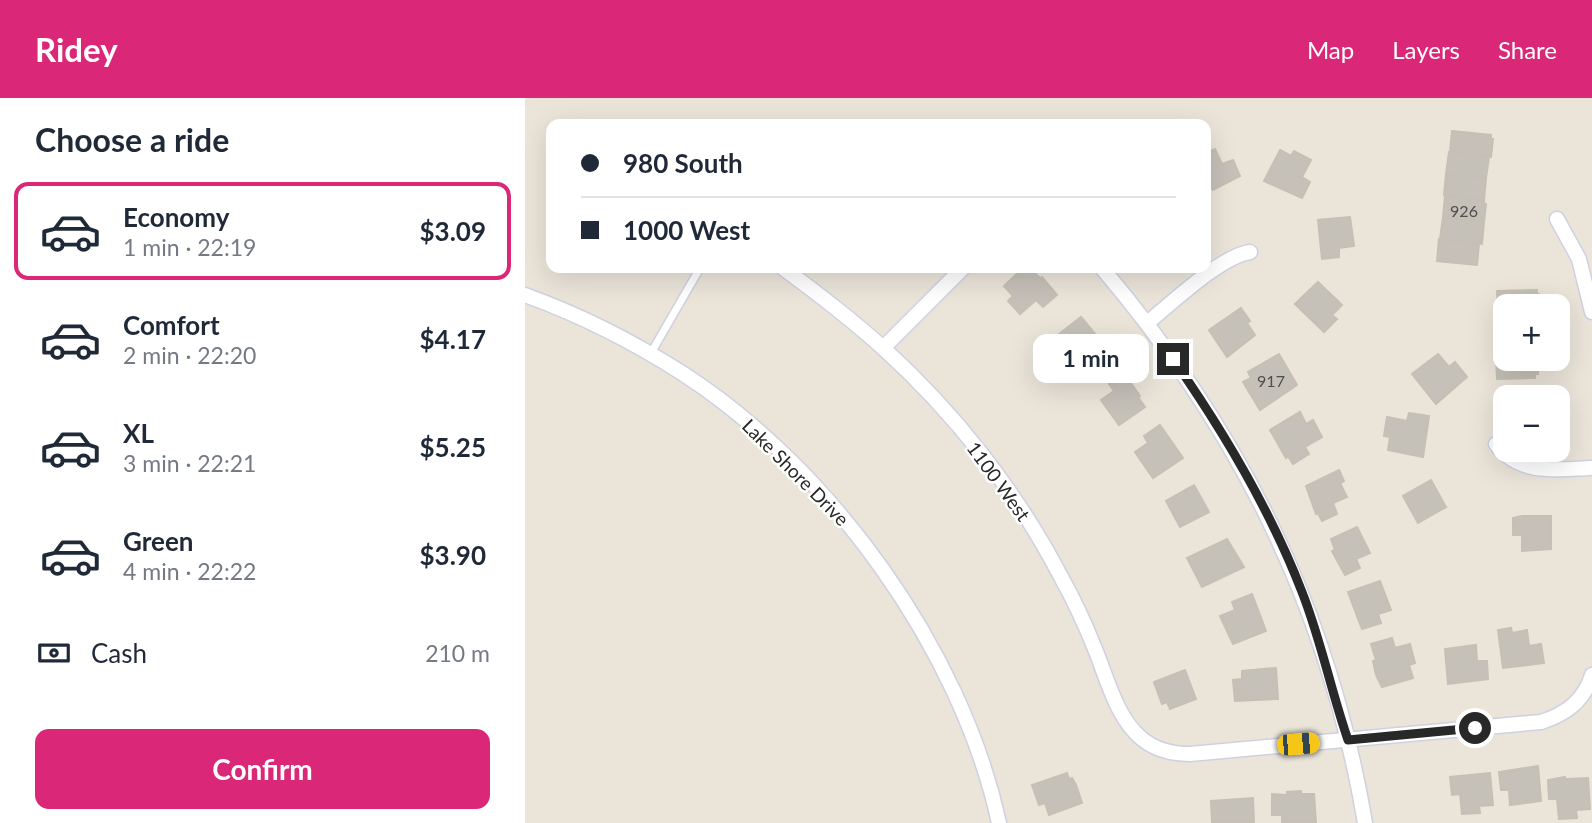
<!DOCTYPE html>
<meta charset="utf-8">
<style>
:root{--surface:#fff;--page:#f6f6f7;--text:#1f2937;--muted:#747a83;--line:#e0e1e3;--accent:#db2777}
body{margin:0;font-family:Lato,sans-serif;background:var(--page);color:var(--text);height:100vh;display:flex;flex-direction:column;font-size:26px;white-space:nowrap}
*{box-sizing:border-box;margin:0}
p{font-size:23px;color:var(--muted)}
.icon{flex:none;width:38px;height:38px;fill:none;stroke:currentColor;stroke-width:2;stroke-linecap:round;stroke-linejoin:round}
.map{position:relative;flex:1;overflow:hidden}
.panel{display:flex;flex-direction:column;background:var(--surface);width:525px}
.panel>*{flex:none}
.banner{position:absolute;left:21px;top:21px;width:665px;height:154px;border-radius:14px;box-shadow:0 7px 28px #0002;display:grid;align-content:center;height:154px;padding:0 35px;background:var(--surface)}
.fabs{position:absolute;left:968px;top:196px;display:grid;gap:14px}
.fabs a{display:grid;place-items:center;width:77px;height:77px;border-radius:14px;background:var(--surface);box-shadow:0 7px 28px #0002;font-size:35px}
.end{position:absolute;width:32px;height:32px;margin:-16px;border:9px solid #282828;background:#fff;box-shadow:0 0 0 4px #fff}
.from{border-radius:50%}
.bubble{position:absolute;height:49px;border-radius:14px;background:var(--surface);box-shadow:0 7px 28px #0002;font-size:23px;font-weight:700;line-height:49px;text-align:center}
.car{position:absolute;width:21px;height:42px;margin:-21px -10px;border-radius:9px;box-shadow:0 0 5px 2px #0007;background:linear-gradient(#f5c518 24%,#345 0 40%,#f5c518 0 76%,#345 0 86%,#f5c518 0)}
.banner b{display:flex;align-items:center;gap:24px;height:66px;font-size:26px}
.banner b+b{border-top:2px solid var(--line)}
.banner i{width:18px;height:18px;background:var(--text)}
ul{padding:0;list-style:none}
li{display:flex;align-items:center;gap:21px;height:98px;margin:0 14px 10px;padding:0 21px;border:4px solid transparent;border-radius:14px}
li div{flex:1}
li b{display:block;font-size:26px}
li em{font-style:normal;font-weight:700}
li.active{border-color:var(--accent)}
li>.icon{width:63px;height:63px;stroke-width:1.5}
h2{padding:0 35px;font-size:32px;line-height:84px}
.pay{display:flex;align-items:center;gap:18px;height:77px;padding:0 35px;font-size:26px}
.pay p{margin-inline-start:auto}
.cta{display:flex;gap:14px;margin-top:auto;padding:14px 35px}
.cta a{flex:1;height:80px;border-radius:14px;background:var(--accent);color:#fff;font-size:28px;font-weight:700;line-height:80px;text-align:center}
header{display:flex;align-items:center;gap:42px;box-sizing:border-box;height:98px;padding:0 35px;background:var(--accent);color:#fff}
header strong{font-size:33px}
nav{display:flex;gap:38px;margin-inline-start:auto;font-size:24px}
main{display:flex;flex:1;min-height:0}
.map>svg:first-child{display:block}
.building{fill:#c5c1b9;stroke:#c5c0b3;stroke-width:2}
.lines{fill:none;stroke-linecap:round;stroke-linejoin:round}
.lane-casing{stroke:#cfd1e1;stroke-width:10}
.street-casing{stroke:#cfd1e1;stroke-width:17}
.lane{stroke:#fff;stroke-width:7}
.street{stroke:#fff;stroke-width:14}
.route{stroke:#282828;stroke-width:9}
.labels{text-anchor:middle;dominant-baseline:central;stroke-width:5;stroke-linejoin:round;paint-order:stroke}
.number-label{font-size:16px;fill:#4f4e4c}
.street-label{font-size:19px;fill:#282828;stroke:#fff}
</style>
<header>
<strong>Ridey</strong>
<nav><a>Map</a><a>Layers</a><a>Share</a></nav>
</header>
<main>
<section class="panel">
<h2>Choose a ride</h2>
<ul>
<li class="active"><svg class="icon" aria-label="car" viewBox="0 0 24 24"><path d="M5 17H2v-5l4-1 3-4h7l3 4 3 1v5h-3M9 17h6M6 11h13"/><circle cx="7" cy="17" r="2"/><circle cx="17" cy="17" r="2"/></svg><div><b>Economy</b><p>1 min · 22:19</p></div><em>$3.09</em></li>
<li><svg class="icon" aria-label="car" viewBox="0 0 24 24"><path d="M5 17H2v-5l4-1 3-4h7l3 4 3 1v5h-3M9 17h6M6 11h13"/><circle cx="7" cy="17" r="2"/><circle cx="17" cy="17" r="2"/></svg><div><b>Comfort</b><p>2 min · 22:20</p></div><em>$4.17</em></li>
<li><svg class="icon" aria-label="car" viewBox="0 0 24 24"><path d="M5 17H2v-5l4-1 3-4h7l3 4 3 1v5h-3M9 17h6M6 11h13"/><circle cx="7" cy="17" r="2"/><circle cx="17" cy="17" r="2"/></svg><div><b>XL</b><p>3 min · 22:21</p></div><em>$5.25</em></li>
<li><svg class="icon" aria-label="car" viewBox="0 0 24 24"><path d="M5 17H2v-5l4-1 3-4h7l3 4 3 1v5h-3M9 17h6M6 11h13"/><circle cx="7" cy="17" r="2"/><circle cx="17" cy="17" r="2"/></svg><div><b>Green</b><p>4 min · 22:22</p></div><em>$3.90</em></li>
</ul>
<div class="pay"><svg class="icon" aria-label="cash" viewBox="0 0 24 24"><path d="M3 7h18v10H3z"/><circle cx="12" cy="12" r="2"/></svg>Cash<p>210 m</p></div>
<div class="cta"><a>Confirm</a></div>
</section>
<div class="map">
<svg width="1067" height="725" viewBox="0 0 1067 725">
<rect width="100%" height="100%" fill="#eae4d9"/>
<!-- building -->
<g class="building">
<path d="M927 33 966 37V41H968L966 59 925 54Z"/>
<path d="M690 51 697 66 708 62 715 78 688 92 687 90 681 93V55Z"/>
<path d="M755 52 766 58 769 53 786 62 777 79 785 84 777 100 739 83Z"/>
<path d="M924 54 964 59 961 80 921 76Z"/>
<path d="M921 76 961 80 959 102 919 97Z"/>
<path d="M920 98 959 102V105L961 106 959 124 918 119Z"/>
<path d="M825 119 829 148 814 150V159L797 161 793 122Z"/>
<path d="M918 119 959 124 957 146 915 141Z"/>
<path d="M914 141 954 146 952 167 912 163Z"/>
<path d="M498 170H505L516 181 517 179 532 197 518 209 511 202 495 216 483 203 488 198 479 188Z"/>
<path d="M793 184 817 207 807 217 812 221 799 234 770 206Z"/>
<path d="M1012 192V196H1014L1015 208H980V215H973L972 193Z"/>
<path d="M716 210 725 223 722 225 730 237 702 259 684 232Z"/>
<rect x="973" y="215" width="7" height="22"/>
<path d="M556 219 575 242 577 240 585 249 549 278 528 253 539 244 533 237Z"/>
<rect x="971" y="237" width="9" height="22"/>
<path d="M754 256 772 287 735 312 718 284 726 280 723 274Z"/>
<path d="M913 256 924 269 930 264 942 279 911 306 887 276Z"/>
<path d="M971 259 1013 261V276H1010V280L972 281Z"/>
<path d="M599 275 615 298 613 299 620 309 594 327 576 302 589 293 584 286Z"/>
<path d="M775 314 781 326 788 322 797 339 780 349 784 356 768 366 763 358 761 360 745 332Z"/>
<path d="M884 315 904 318 898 359 863 352 865 339 859 338 862 319 882 323Z"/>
<path d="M635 327 658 360 628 380 610 354 623 345 619 338Z"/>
<path d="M814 372 819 383 815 385 822 399 808 405 812 416 797 423 793 415 791 416 781 388Z"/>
<path d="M906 382 921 409 893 425 878 398Z"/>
<path d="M669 387 684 414 655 429 641 403Z"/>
<path d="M997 418H1026V451L997 453V437H988V420Z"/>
<path d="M832 429 845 455 831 461 835 470 820 477 807 453 810 452 806 441Z"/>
<path d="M702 441 719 469 677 489 662 460Z"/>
<path d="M855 483 866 512 853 516 856 525 837 531 823 494Z"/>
<path d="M727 496 741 533 708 546 695 518 710 512 707 504Z"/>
<path d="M986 530 987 535 1002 532 1004 548 1016 546 1019 565 978 570 973 532Z"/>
<path d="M867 540 870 550 885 546 890 565 884 567 888 580 857 589 851 577 848 563 851 562 846 546Z"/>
<path d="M951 547 952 563H962L963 581 923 586 920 551Z"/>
<path d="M751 570 753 601 710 603 708 582 717 581V573Z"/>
<path d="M660 572 671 601 645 611 642 604 637 606 629 584Z"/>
<path d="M1013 668 1016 703 985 707 984 692H976L974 674Z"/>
<path d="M542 675 544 681 547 680 551 687 557 705 524 717 520 705 514 707 507 687Z"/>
<path d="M965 675 968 707 954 708 955 715 937 716 935 696 927 697 925 679Z"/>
<path d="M1040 679V681L1063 680 1065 711 1051 712 1052 720 1034 721 1032 701H1024L1023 682Z"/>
<path d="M776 693V696H789L791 725H757V717H747V696L762 697V694Z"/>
<path d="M728 700 729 725 687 724 686 703Z"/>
</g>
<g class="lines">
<defs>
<path id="lane" d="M126 255 175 170"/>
<g id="street">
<path d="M1032 121 1054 161 1067 214"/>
<path d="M258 170C292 195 326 221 357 249 429 314 492 394 536 479 549 502 560 526 570 551 582 580 591 619 616 640 630 652 647 656 665 656L1016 624C1041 616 1059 603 1067 577"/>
<path d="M577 170C716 334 804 512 840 725"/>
<path d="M0 197C55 217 107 243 157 275 306 371 436 551 474 725"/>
<path d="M622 225C647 205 696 158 725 154"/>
<path d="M358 250 438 170"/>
<path d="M971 346C995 378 1031 371 1067 370"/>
</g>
</defs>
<!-- lane casing -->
<use href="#lane" class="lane-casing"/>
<!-- street casing -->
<use href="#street" class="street-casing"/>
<!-- lane -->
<use href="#lane" class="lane"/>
<!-- street -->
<use href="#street" class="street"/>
</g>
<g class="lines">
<!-- route -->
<path class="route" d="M648 261C699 334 745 411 777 494 796 542 806 593 823 642L950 630"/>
</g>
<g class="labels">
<!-- number labels -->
<g class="number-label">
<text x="939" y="112">926</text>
<text x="746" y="282">917</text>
</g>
<!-- street labels -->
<g class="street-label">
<text transform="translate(271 374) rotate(45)">Lake Shore Drive</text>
<text transform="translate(474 383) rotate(54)">1100 West</text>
</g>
</g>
</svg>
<div class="fabs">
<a>+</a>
<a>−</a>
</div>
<i class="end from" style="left:950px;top:630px"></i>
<i class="end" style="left:648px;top:261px"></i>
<div class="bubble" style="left:508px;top:236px;width:116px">1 min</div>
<i class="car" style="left:773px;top:646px;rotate:85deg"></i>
<div class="banner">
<b><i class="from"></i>980 South</b>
<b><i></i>1000 West</b>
</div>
</div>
</main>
